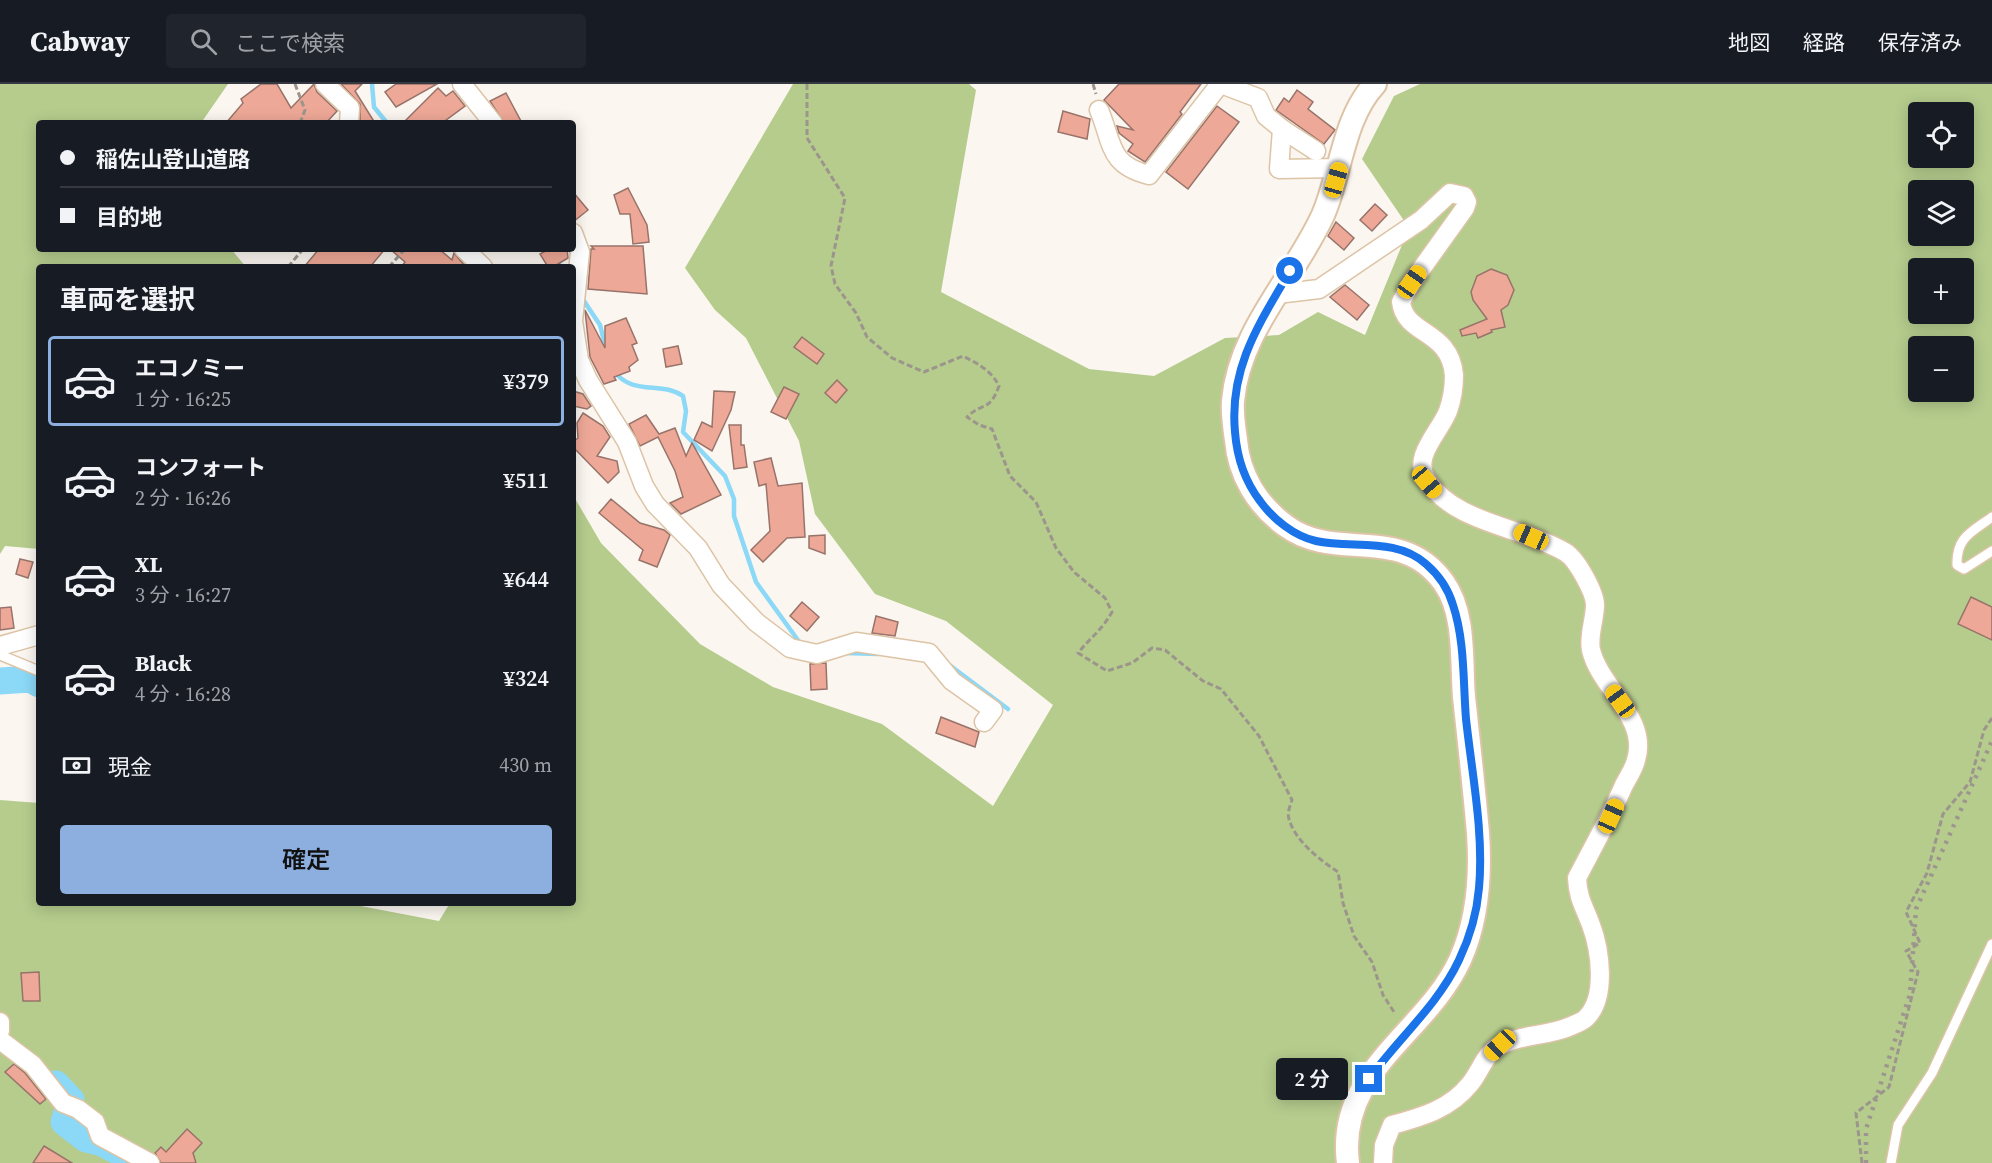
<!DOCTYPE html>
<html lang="ja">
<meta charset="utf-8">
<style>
:root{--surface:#171b24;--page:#20242c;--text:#f1f3f6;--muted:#9ea1a6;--line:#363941;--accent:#8cafe0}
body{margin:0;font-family:"Source Serif 4","Noto Sans JP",serif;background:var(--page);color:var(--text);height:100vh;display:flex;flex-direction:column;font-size:22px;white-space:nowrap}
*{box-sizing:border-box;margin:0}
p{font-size:20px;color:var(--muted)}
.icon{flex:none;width:33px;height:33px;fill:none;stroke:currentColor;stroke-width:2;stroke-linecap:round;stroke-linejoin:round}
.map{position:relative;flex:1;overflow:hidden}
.details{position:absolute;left:36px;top:180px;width:540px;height:642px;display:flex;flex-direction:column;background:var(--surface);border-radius:6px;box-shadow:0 3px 15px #0003}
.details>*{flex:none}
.top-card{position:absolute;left:36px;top:36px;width:540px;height:132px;border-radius:6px;box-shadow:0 3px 15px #0003;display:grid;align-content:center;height:132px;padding:0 24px;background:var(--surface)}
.controls{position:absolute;left:1908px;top:18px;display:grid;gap:12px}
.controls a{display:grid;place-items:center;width:66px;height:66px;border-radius:6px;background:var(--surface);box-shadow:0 3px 15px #0003;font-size:30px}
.end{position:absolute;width:27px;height:27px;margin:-14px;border:8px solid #1a73e8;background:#fff;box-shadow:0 0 0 3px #fff}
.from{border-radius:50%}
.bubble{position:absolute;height:42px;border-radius:6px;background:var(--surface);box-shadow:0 3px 15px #0003;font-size:20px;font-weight:600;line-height:42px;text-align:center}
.car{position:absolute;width:18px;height:36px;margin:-18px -9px;border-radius:8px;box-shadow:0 0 4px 2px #0007;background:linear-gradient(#f5c518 24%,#345 0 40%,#f5c518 0 76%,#345 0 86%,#f5c518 0)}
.top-card b{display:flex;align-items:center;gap:21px;height:57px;font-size:22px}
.top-card b+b{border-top:2px solid var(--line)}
.top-card i{width:15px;height:15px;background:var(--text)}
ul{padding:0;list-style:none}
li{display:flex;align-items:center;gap:18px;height:90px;margin:0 12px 9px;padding:0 12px;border:3px solid transparent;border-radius:6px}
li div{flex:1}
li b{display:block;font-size:22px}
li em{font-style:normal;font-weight:600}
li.on{border-color:var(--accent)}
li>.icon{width:54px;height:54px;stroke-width:1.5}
h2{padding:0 24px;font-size:27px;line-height:72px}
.pay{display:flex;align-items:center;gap:15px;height:66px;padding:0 24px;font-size:22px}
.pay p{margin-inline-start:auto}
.primary-button{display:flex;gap:12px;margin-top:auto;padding:12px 24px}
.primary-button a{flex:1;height:69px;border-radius:6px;background:var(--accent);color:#111;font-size:24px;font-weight:600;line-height:69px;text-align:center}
header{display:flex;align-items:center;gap:36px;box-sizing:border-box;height:84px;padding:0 30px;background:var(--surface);border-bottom:2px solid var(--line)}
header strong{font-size:28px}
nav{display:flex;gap:33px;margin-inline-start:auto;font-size:21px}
.search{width:420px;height:54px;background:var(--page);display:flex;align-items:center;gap:15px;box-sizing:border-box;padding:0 21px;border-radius:6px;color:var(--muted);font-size:22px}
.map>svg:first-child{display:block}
.forest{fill:#b5cc8d;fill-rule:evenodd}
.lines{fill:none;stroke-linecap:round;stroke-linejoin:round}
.stream{stroke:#8bd8f7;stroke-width:4.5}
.river{stroke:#8bd8f7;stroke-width:27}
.building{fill:#eea897;stroke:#98736a;stroke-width:1.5}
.service-casing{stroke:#ddc4a6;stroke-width:12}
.minor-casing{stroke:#ddc4a6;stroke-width:21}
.tertiary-casing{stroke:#ddc4a6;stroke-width:26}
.path{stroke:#9c958c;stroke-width:3;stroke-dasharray:6 3;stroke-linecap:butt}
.service{stroke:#fff;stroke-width:9}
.minor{stroke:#fff;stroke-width:18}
.tertiary{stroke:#fff;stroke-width:22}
.rail{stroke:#9e968e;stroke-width:4.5;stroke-dasharray:3 6;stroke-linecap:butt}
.route{stroke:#1a73e8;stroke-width:8}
</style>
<header>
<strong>Cabway</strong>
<div class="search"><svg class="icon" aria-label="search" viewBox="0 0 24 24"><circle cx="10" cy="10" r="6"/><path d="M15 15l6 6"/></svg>ここで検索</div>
<nav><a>地図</a><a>経路</a><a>保存済み</a></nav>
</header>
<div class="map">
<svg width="1992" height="1079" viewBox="0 0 1992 1079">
<rect width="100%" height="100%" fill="#fbf6f0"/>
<!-- forest -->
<g class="forest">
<path d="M0 0H228L201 39H39V165H231L246 183H39V465L5 462 0 470Z"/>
<path d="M793 0H969L976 6 941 208 1089 285 1154 292 1225 254 1279 251 1318 228 1365 251 1409 144 1362 75 1394 12 1420 0H1992V1079H0V716L39 719V819H345L439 837 450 819H573V411L601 459 700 560 773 603 882 640 993 722 1053 621 946 537 875 510 815 430 799 357 746 254 715 226 685 184ZM1918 28H1964V74H1918ZM1918 106H1964V152H1918ZM1918 184H1964V230H1918ZM1918 262H1964V308H1918Z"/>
</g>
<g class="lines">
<!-- stream -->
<g class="stream">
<path d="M372 0 374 23 387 39"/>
<path d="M549 165 561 183"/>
<path d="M582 214 600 241 606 265"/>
<path d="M614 287C632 312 662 297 683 312L686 327 683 348 725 392 734 415V432L756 498 800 559"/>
<path d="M847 569 878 570 883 568"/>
<path d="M948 580 1008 625"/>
</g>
<!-- river -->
<g class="river">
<path d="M0 597 30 595 39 600"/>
<path d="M56 1000 71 1016 64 1038 86 1055 102 1059 125 1071"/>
</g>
</g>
<!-- building -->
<g class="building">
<path d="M261 0H277L291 24 314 0 317 8 337 27 326 39H226L243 19 241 15Z"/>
<path d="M341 0H362L355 7 375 39H360V20Z"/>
<path d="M396 0H437L396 23 385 8Z"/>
<path d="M1119 0H1201L1180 28 1182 30 1145 78 1128 67 1133 60 1119 49 1117 42 1133 46 1104 16Z"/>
<path d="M438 4 446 12 453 7 465 22 442 39H403Z"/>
<path d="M1297 6 1313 18 1308 25 1335 46 1324 60 1276 26 1284 14 1289 18Z"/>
<path d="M506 9 522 39H504L490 17Z"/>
<path d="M1217 22 1239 38 1188 105 1166 88Z"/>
<path d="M1063 27 1090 35 1087 55 1058 48Z"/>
<path d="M628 104 647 141 649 158 633 160 630 130H620L614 111Z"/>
<path d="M573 108 588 126 573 138Z"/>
<path d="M1375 120 1387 131 1372 147 1360 136Z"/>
<path d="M1336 138 1354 154 1344 166 1328 152Z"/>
<path d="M591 162H643L647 210 588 205 591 165H594Z"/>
<path d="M319 165H385L370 183H304Z"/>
<path d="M390 165H439L452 176 454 169 465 182 401 183 405 178Z"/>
<path d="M549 165H567L568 174 553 183H548L540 170Z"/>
<path d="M1491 185 1507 191 1514 206 1508 221 1501 226 1505 243 1491 246 1492 248 1478 254 1476 249 1462 252 1460 246 1487 235 1473 216 1471 208 1477 192Z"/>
<path d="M1345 201 1369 221 1357 236 1330 213Z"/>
<path d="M585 226 605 264V242L626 234 637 259 632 261 638 276 629 283 630 287 614 293 616 296 604 300 590 273Z"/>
<path d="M802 253 824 270 817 280 794 263Z"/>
<path d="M678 262 682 280 666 283 663 265Z"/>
<path d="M837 296 847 306 836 319 825 309Z"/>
<path d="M784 303 799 310 786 335 771 328Z"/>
<path d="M573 307 583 310 591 322 587 325 573 322Z"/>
<path d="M714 307 735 308 731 326 712 367 694 356 702 338 712 343Z"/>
<path d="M583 329 603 342 610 353 597 372 617 377 619 388 608 399 573 363V358L578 354 577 339Z"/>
<path d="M646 331 659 350 675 344 686 372 692 359 721 411 681 430 670 419 683 413 675 387 658 353 640 362 629 340Z"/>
<path d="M729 341H741V361H744L747 383 734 385Z"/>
<path d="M771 374 778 402 802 399 805 453 787 454 763 478 751 466 770 447 766 400 759 402 754 378Z"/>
<path d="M611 415 640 439 664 446 670 451 657 483 639 476 643 466 599 429Z"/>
<path d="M825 451V470L809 464V452Z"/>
<path d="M20 475 33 478 28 494 16 490Z"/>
<path d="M1971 513 1992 523V556L1958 540Z"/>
<path d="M802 518 819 533 807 547 790 532Z"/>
<path d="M11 523 14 544 0 546V524Z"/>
<path d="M876 532 898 538 895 552 872 549Z"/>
<path d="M826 579 827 605 811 606 810 580Z"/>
<path d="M941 633 979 648 975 663 936 649Z"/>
<path d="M39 888 40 917H23L21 889Z"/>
<path d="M14 980 25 989 46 1015 40 1020 5 988Z"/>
<path d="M187 1045 202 1059 193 1069 196 1079H161L155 1069 161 1063 166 1068Z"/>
<path d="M44 1062 72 1079H33Z"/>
</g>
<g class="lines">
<defs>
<g id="service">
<path d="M1992 433C1972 448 1956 453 1957 481L1964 485 1992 467"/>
<path d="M0 571 39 587"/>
<path d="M1891 1079 1898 1041 1932 989 1992 860"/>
</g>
<g id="minor">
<path d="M325 0 350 24 349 39"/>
<path d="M462 0 493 39"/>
<path d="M1221 0 1258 14 1266 32 1282 45 1279 85 1340 84"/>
<path d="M1099 26C1113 59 1108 81 1149 91L1220 0"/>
<path d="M1282 45 1316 67"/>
<path d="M573 149 580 168 573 237 579 276 588 296 627 358 644 402 655 420 698 464 721 501 756 538 790 564 817 570 856 558 929 569 952 597 993 626 984 638"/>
<path d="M464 165 483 183"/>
<path d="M1277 210 1319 205 1421 136 1450 109 1464 112 1467 118 1465 124 1412 198 1401 218C1405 252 1450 245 1454 291 1454 302 1452 316 1448 327 1440 348 1411 373 1427 396 1455 440 1521 442 1565 468 1577 475 1595 509 1595 521 1595 535 1588 552 1591 566 1600 604 1649 634 1636 676 1634 685 1628 693 1624 701 1610 733 1593 763 1577 794 1578 815 1584 822 1591 841 1600 865 1607 912 1587 933 1584 937 1576 940 1571 942 1550 952 1521 950 1501 961 1485 968 1481 987 1470 1000 1450 1025 1422 1033 1392 1041L1384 1061 1383 1079"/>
<path d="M0 562 39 551"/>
<path d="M0 938V947"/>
<path d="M0 956 33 981 63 1019 78 1025 95 1038 100 1052 150 1079"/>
</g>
<path id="tertiary" d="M1348 1079C1336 986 1426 950 1460 876 1478 836 1481 792 1478 749 1474 704 1469 658 1464 613 1461 578 1466 530 1444 499 1402 439 1336 479 1286 442 1257 421 1239 391 1236 356 1234 343 1232 330 1233 317 1239 246 1295 193 1323 131 1341 90 1343 34 1375 0"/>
</defs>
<!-- service casing -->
<use href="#service" class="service-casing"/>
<!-- minor casing -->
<use href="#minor" class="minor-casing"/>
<!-- tertiary casing -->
<use href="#tertiary" class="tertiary-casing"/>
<!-- path -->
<g class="path">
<path d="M295 0 305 26 300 39"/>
<path d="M807 0V54L845 114 831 182 835 200 856 229 867 253 892 274 924 288 963 272C978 280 991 286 999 302 989 329 983 317 967 333L979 341 992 345 1010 392 1036 418 1056 464 1074 488 1105 514 1112 528C1102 546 1090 554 1078 569L1107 587 1132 579 1152 564 1165 566 1203 597 1221 605 1259 652 1292 716C1290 722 1287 729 1289 735 1295 757 1320 776 1338 788L1343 819 1354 852 1372 878 1383 911 1394 928"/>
<path d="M1093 0 1096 10"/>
<path d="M288 183 303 165"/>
<path d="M389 183 405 165"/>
<path d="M1862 1079 1856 1029 1889 1003 1918 888 1906 867 1920 859 1906 828 1927 789 1943 730 1970 698 1984 646 1992 634"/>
</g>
<!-- service -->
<use href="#service" class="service"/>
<!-- minor -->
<use href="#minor" class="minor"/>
<!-- tertiary -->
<use href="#tertiary" class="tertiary"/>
<!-- rail -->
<path class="rail" d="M1866 1079V1045L1910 910 1916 825 1992 657"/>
</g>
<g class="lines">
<!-- route -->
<path class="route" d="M1290 187C1259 240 1229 284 1235 348 1237 374 1244 396 1260 417 1273 435 1294 452 1316 457 1352 465 1396 453 1426 480 1440 492 1448 504 1453 521 1465 557 1463 598 1466 635 1472 690 1484 749 1479 804 1477 828 1469 855 1459 876 1438 921 1397 956 1369 995"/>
</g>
</svg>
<div class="controls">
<a><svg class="icon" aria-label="locate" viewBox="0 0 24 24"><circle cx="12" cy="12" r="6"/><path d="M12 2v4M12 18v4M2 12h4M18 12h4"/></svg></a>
<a><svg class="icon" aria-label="layers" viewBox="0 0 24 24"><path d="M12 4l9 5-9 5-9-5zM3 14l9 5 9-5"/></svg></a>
<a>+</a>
<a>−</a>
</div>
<i class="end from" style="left:1290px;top:187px"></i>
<i class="end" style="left:1369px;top:995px"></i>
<div class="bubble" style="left:1276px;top:974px;width:72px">2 分</div>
<i class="car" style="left:1336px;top:96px;rotate:16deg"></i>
<i class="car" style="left:1412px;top:198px;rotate:35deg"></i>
<i class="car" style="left:1427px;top:398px;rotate:140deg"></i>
<i class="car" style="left:1531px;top:453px;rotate:294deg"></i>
<i class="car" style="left:1620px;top:617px;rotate:324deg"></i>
<i class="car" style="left:1611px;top:732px;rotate:24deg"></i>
<i class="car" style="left:1500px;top:961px;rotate:226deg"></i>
<div class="top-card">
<b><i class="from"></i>稲佐山登山道路</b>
<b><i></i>目的地</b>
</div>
<section class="details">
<h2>車両を選択</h2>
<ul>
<li class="on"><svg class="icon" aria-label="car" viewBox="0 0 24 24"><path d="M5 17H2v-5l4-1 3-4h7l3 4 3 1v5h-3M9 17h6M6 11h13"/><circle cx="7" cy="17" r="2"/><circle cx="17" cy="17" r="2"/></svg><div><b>エコノミー</b><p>1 分 · 16:25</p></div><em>¥379</em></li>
<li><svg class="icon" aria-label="car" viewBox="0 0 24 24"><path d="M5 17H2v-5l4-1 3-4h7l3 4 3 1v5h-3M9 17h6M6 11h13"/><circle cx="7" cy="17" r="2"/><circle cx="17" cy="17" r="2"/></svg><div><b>コンフォート</b><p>2 分 · 16:26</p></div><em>¥511</em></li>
<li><svg class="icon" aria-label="car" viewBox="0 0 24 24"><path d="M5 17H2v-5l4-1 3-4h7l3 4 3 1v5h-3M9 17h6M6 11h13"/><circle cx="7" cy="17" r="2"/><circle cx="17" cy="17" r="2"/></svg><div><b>XL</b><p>3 分 · 16:27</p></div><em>¥644</em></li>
<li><svg class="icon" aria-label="car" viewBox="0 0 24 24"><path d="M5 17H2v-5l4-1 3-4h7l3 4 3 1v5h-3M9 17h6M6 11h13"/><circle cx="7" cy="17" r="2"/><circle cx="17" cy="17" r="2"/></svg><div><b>Black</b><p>4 分 · 16:28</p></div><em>¥324</em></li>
</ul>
<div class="pay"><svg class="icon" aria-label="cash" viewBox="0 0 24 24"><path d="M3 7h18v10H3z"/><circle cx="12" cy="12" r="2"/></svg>現金<p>430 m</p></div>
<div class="primary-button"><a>確定</a></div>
</section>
</div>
